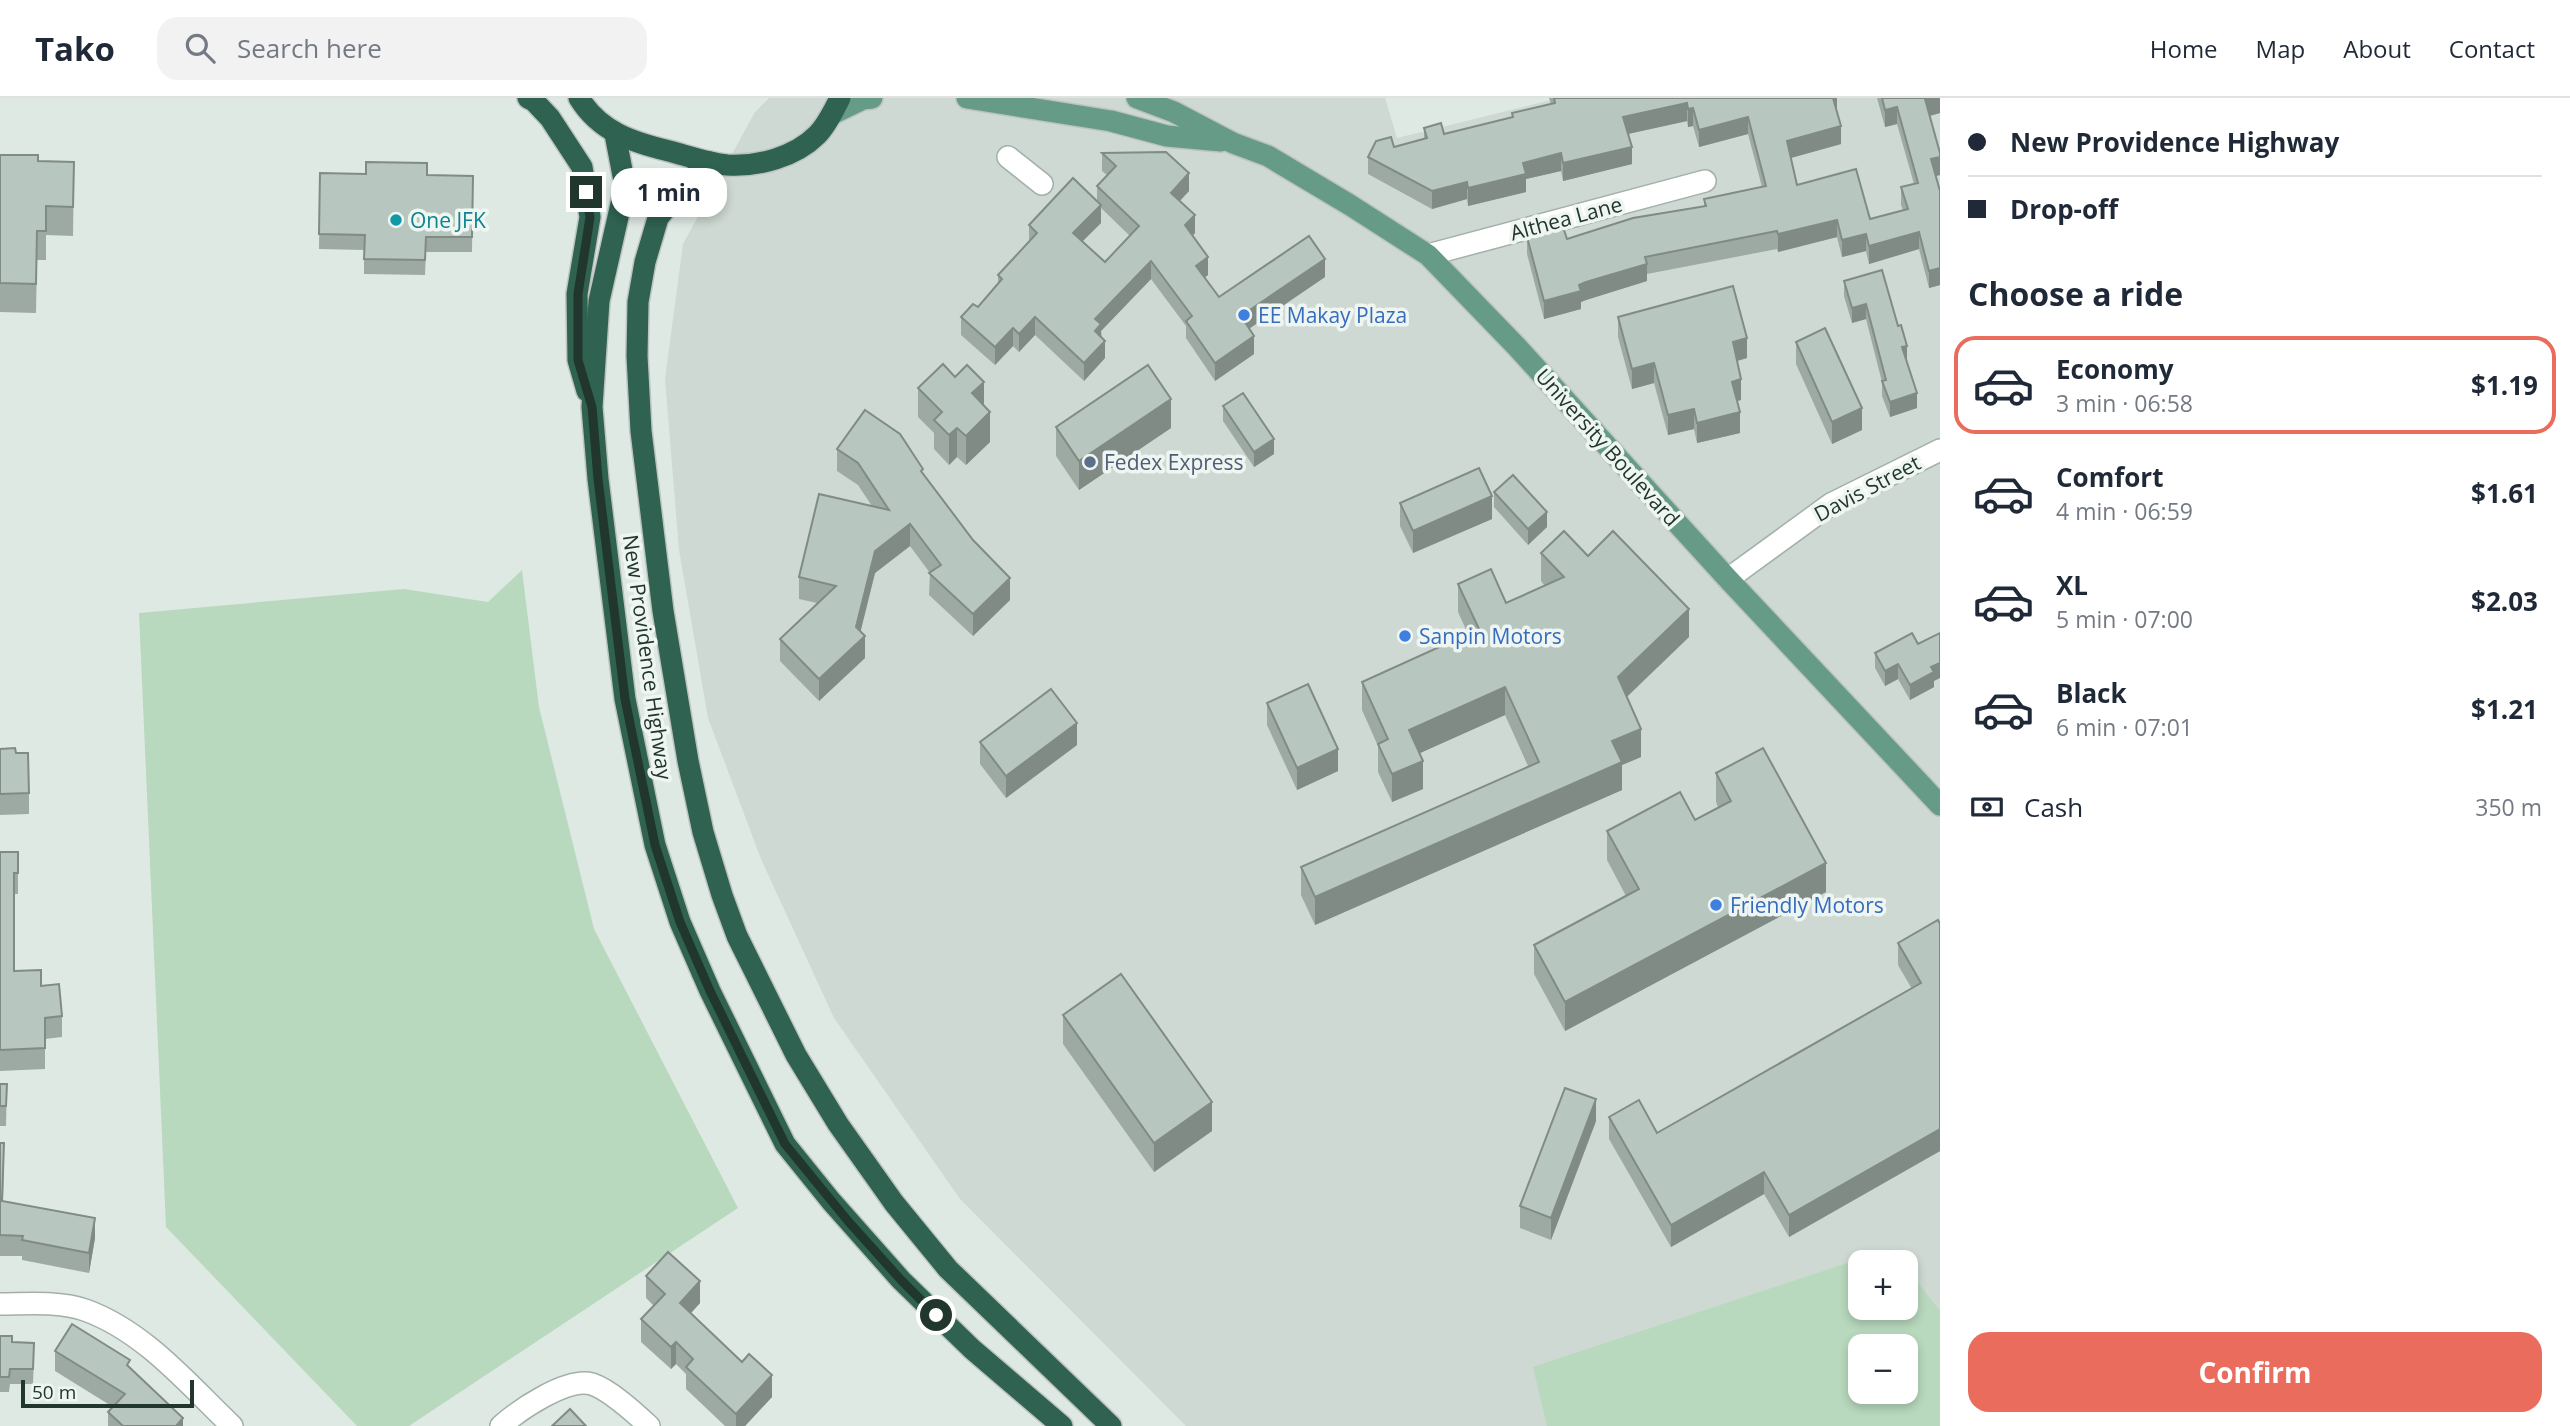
<!DOCTYPE html>
<meta charset="utf-8">
<style>
:root{--surface:#fff;--page:#f2f2f3;--text:#1f2937;--muted:#747a83;--line:#e0e1e3;--accent:#e96c5d}
body{margin:0;font-family:"Open Sans",sans-serif;background:var(--page);color:var(--text);height:100vh;display:flex;flex-direction:column;font-size:26px;white-space:nowrap}
*{box-sizing:border-box;margin:0}
p{font-size:23px;color:var(--muted)}
.icon{flex:none;width:38px;height:38px;fill:none;stroke:currentColor;stroke-width:2;stroke-linecap:round;stroke-linejoin:round}
.map{position:relative;flex:1;overflow:hidden}
.details{display:flex;flex-direction:column;background:var(--surface);width:630px}
.details>*{flex:none}
.guide{display:grid;align-content:center;height:154px;padding:0 28px;background:var(--surface)}
.fabs{position:absolute;left:1848px;top:1152px;display:grid;gap:14px}
.fabs a{display:grid;place-items:center;width:70px;height:70px;border-radius:14px;background:var(--surface);box-shadow:0 4px 10px #0003;font-size:35px}
.scale{position:absolute;left:21px;bottom:18px;width:173px;box-sizing:border-box;padding-left:7px;border:4px solid #21372e;border-top:0;font-size:19px;line-height:24px;white-space:nowrap;color:#21372e;-webkit-text-stroke:5px #eff6f1;paint-order:stroke}
.end{position:absolute;width:32px;height:32px;margin:-16px;border:9px solid #21372e;background:#fff;box-shadow:0 0 0 4px #fff}
.from{border-radius:50%}
.bubble{position:absolute;height:49px;border-radius:21px;background:var(--surface);box-shadow:0 4px 10px #0003;font-size:23px;font-weight:700;line-height:49px;text-align:center}
.guide b{display:flex;align-items:center;gap:24px;height:66px;font-size:26px}
.guide b+b{border-top:2px solid var(--line)}
.guide i{width:18px;height:18px;background:var(--text)}
ul{padding:0;list-style:none}
li{display:flex;align-items:center;gap:21px;height:98px;margin:0 14px 10px;padding:0 14px;border:4px solid transparent;border-radius:21px}
li div{flex:1}
li b{display:block;font-size:26px}
li em{font-style:normal;font-weight:700}
li.selected{border-color:var(--accent)}
li>.icon{width:63px;height:63px;stroke-width:1.5}
h2{padding:0 28px;font-size:32px;line-height:84px}
.pay{display:flex;align-items:center;gap:18px;height:77px;padding:0 28px;font-size:26px}
.pay p{margin-inline-start:auto}
.cta{display:flex;gap:14px;margin-top:auto;padding:14px 28px}
.cta a{flex:1;height:80px;border-radius:21px;background:var(--accent);color:#fff;font-size:28px;font-weight:700;line-height:80px;text-align:center}
header{display:flex;align-items:center;gap:42px;box-sizing:border-box;height:98px;padding:0 35px;background:var(--surface);border-bottom:2px solid var(--line)}
header strong{font-size:33px}
nav{display:flex;gap:38px;margin-inline-start:auto;font-size:24px}
.search{width:490px;height:63px;background:var(--page);display:flex;align-items:center;gap:18px;box-sizing:border-box;padding:0 24px;border-radius:21px;color:var(--muted);font-size:26px}
main{display:flex;flex:1;min-height:0}
.map>svg:first-child{display:block}
.built{fill:#cdd9d2;fill-rule:evenodd}
.green{fill:#b8d9bd;fill-rule:evenodd}
.lines{fill:none;stroke-linecap:round;stroke-linejoin:round}
.street-casing{stroke:#a2b0a9;stroke-width:24}
.primary-casing{stroke:#bcc3c0;stroke-width:24}
.highway-casing{stroke:#bcc3c0;stroke-width:24}
.street{stroke:#fff;stroke-width:21}
.primary{stroke:#669c87;stroke-width:21}
.highway{stroke:#2f6250;stroke-width:21}
.wall{fill:#9daaa3;fill-rule:evenodd}
.shaded-wall{fill:#808b85}
.building{fill:#b7c6be;stroke:#808b85;stroke-width:2}
.route{stroke:#21372e;stroke-width:9}
.culture-dot{fill:#0f9aa8;stroke:#eff6f1;stroke-width:2.5}
.shop-dot{fill:#3f7fe0;stroke:#eff6f1;stroke-width:2.5}
.service-dot{fill:#5c6f8a;stroke:#eff6f1;stroke-width:2.5}
.labels{text-anchor:middle;dominant-baseline:central;stroke-width:7;stroke-linejoin:round;paint-order:stroke}
.street-label{font-size:21px;fill:#21372e;stroke:#eff6f1}
.culture-label{font-size:21px;fill:#0d838f;stroke:#eff6f1;text-anchor:start}
.shop-label{font-size:21px;fill:#366cbe;stroke:#eff6f1;text-anchor:start}
.service-label{font-size:21px;fill:#4e5e75;stroke:#eff6f1;text-anchor:start}
</style>
<header>
<strong>Tako</strong>
<div class="search"><svg class="icon" aria-label="search" viewBox="0 0 24 24"><circle cx="10" cy="10" r="6"/><path d="M15 15l6 6"/></svg>Search here</div>
<nav><a>Home</a><a>Map</a><a>About</a><a>Contact</a></nav>
</header>
<main>
<div class="map">
<svg width="1940" height="1328" viewBox="0 0 1940 1328">
<rect width="100%" height="100%" fill="#dfe9e3"/>
<!-- built -->
<path class="built" d="M769 0H1385L1397 40 1559 0H1940V1328H1186L960 1101 834 920 761 761 708 620 679 452 665 281 683 146 755 14ZM1860 1164H1906V1209H1860ZM1860 1248H1906V1293H1860Z"/>
<!-- green -->
<g class="green">
<path d="M522 472 539 609 594 831 738 1110 409 1328H357L166 1129 139 515 404 491 488 504Z"/>
<path d="M1890 1151 1900 1164H1860V1209H1906V1170L1940 1213V1328H1547L1533 1269ZM1860 1248H1906V1293H1860Z"/>
</g>
<g class="lines">
<defs>
<g id="street">
<path d="M1008 59 1042 86"/>
<path d="M1428 157 1705 83"/>
<path d="M1728 481 1831 406 1940 352"/>
<path d="M0 1206C27 1206 60 1203 85 1212 144 1233 188 1286 232 1328"/>
<path d="M501 1328C519 1312 567 1279 592 1286 610 1292 635 1315 649 1328"/>
</g>
<g id="primary">
<path d="M967 0 1111 23 1167 38 1221 43"/>
<path d="M1137 0 1174 14 1233 45 1268 58 1350 107 1428 157 1517 249 1728 481 1940 707"/>
<path d="M832 16 863 1 872 0"/>
</g>
<g id="highway">
<path d="M528 0 534 3 550 20 582 69 590 119 577 196 578 262 587 293"/>
<path d="M579 0C600 34 632 44 669 53 688 58 707 65 727 67 758 69 795 59 817 37 827 27 834 12 840 0"/>
<path d="M615 36 625 88 599 203 592 309 598 381 625 601 655 747 680 824 710 893 785 1046 831 1103 901 1182 972 1251 1062 1328"/>
<path d="M710 64 687 84 658 120 645 164 638 204 637 258 641 333 663 513 688 663 703 734 722 797 737 838 796 957 838 1026 894 1105 948 1171 1111 1328"/>
</g>
</defs>
<!-- street casing -->
<use href="#street" class="street-casing"/>
<!-- primary casing -->
<use href="#primary" class="primary-casing"/>
<!-- highway casing -->
<use href="#highway" class="highway-casing"/>
<!-- street -->
<use href="#street" class="street"/>
<!-- primary -->
<use href="#primary" class="primary"/>
<!-- highway -->
<use href="#highway" class="highway"/>
</g>
<!-- wall -->
<g class="wall">
<path d="M1549 0H1837V14L1841 46 1791 60 1797 87 1870 121 1903 112 1901 107V89L1914 86 1897 26 1885 29 1877 0H1940V15L1930 18 1940 77 1936 78 1940 93V187L1929 190 1919 151 1869 166 1866 153 1842 159 1837 139 1778 154 1777 151 1647 176V183L1586 202 1581 204V211L1544 221 1527 156V139L1567 141 1704 108V101L1762 89 1748 36 1699 49 1693 28 1688 29 1687 23 1628 36 1632 66 1563 83 1561 73 1526 81V94L1468 108 1467 101 1432 111 1368 76V59L1394 49 1424 41V30L1444 36 1512 19V15L1551 6Z"/>
<path d="M1102 55 1189 93 1180 103 1195 135 1193 137 1208 177 1205 179 1219 199 1325 179 1249 231 1254 256 1215 283 1186 240V228L1151 181 1101 233 1105 260 1084 283 1035 237 1019 254 1013 248 995 267 961 237V219L978 209 998 186V177L1029 144V127L1097 103V88L1107 77 1102 73ZM1101 110 1130 138 1105 164 1082 143 1101 125Z"/>
<path d="M0 57 38 63 74 64 73 138 46 137V162H37L36 215 0 214Z"/>
<path d="M320 75 473 78 472 154H426L425 177 364 176V152L319 151Z"/>
<path d="M1882 172 1907 263 1917 310 1890 319 1882 298V284L1866 221 1852 225 1844 198V183Z"/>
<path d="M1618 219 1747 260 1737 263 1741 302 1737 303 1740 335 1697 345 1694 331 1668 337 1654 285 1632 291 1618 239Z"/>
<path d="M1796 244 1862 332 1832 346 1796 266Z"/>
<path d="M918 290 984 308 990 344 966 367 957 359 949 367 934 351V335L918 319Z"/>
<path d="M1223 308 1274 356 1254 369 1223 323Z"/>
<path d="M1056 329 1171 330 1079 392 1056 358Z"/>
<path d="M837 351 923 375 1010 502 973 538 929 497 930 475 910 448 875 475 860 533 865 560 819 603 780 563V541L817 505 799 501V479L872 408 858 387 837 373Z"/>
<path d="M1494 394 1547 429 1528 447 1494 409Z"/>
<path d="M1400 405 1492 421 1413 455 1400 428Z"/>
<path d="M1541 455 1588 458 1689 539 1627 599 1641 659 1622 667V692L1315 827 1301 797V769L1528 668 1505 617 1420 655 1423 691 1392 704 1378 674V648L1362 612V584L1468 536 1458 514V486L1506 505 1545 488 1541 483Z"/>
<path d="M1875 555 1934 583V589L1910 602 1898 581 1885 588 1875 570Z"/>
<path d="M1267 605 1338 673 1297 692 1267 627Z"/>
<path d="M980 644 1077 647 1006 700 980 666Z"/>
<path d="M0 651 16 655 29 695V716L0 717Z"/>
<path d="M1716 675 1826 794 1565 933 1534 876V847L1626 798 1607 762V733L1695 722 1718 709 1716 704Z"/>
<path d="M0 754H18V796H14V873L41 888 62 918V939L45 941V971L0 973Z"/>
<path d="M1938 822 1940 1053 1789 1139 1764 1096 1671 1149 1609 1041V1019L1657 1035 1912 891 1898 867V845Z"/>
<path d="M1063 917 1212 1033 1154 1074 1063 946Z"/>
<path d="M0 986H7L6 1028H0Z"/>
<path d="M1596 1023 1551 1142 1520 1130V1108Z"/>
<path d="M0 1045 4 1066 3 1103 95 1140 89 1175 22 1162V1158H0Z"/>
<path d="M646 1178 700 1205 691 1215 772 1299 745 1328H725L686 1291V1276L676 1266 671 1271 641 1244V1221L654 1208 646 1200Z"/>
<path d="M0 1238 12 1244 34 1260 33 1286H10L9 1294H0Z"/>
<path d="M55 1253 130 1270 183 1328H108V1314L113 1309 55 1273Z"/>
</g>
<!-- shaded-wall -->
<g class="shaded-wall">
<path d="M1833 0H1837V14Z"/>
<path d="M1930 0H1940V15L1925 19V1Z"/>
<path d="M1687 5V23L1623 37V19Z"/>
<path d="M1897 9V26L1885 29V12Z"/>
<path d="M1693 10V28L1688 29V11Z"/>
<path d="M1748 19V36L1699 49V32Z"/>
<path d="M1841 28V46L1787 61V43Z"/>
<path d="M1632 49V66L1563 83V65Z"/>
<path d="M1561 55V73L1526 81V94L1468 108V90L1523 65Z"/>
<path d="M1940 59V77L1931 79V61Z"/>
<path d="M1189 75V93L1171 112V95Z"/>
<path d="M1467 84V101L1432 111V93Z"/>
<path d="M1101 107V125L1073 153V135Z"/>
<path d="M1195 117V135L1185 145V127Z"/>
<path d="M1837 122V139L1778 154V136Z"/>
<path d="M1919 134V151L1869 166V148Z"/>
<path d="M1866 136V153L1842 159V142Z"/>
<path d="M1208 159V177L1196 186V168Z"/>
<path d="M1325 161V179L1241 236V218Z"/>
<path d="M1151 163V181L1101 233V244L1095 250V221Z"/>
<path d="M1647 166V183L1586 202 1581 204V211L1544 221V203L1586 184Z"/>
<path d="M1940 170V187L1929 190V173Z"/>
<path d="M1866 206V221L1852 225V210Z"/>
<path d="M1035 219V237L1019 254V236Z"/>
<path d="M1013 230V248L995 267V249Z"/>
<path d="M1254 238V256L1215 283V265Z"/>
<path d="M1747 240V260L1733 264V244Z"/>
<path d="M1105 243V260L1084 283V265Z"/>
<path d="M1907 248V263L1902 249Z"/>
<path d="M1654 265V285L1632 291V271Z"/>
<path d="M1741 281V302L1732 304V284Z"/>
<path d="M984 284V313L972 295Z"/>
<path d="M1917 295V310L1890 319V304Z"/>
<path d="M1171 301V330L1079 392V363Z"/>
<path d="M1862 310V332L1832 346V324Z"/>
<path d="M1694 311V331L1668 337V317Z"/>
<path d="M990 314V344L966 367V338Z"/>
<path d="M1740 314V335L1697 345V325Z"/>
<path d="M957 330V359L949 367V337Z"/>
<path d="M1274 341V356L1254 369V354Z"/>
<path d="M1492 398V421L1413 455V433Z"/>
<path d="M1547 414V429L1528 447V431Z"/>
<path d="M910 426V448L875 475 858 544 865 538V560L819 603V581L856 529 875 453Z"/>
<path d="M1010 480V502L973 538V516Z"/>
<path d="M1689 511V539L1618 607V579Z"/>
<path d="M1940 565V580L1934 583V589L1910 602V587L1931 569Z"/>
<path d="M1898 566V581L1885 588V573Z"/>
<path d="M1505 589V617L1409 660V632Z"/>
<path d="M1077 625V647L1006 700V678Z"/>
<path d="M1641 631V659L1622 667V692L1315 827V799L1612 643Z"/>
<path d="M1338 651V673L1297 692V670Z"/>
<path d="M1423 663V691L1392 704V676Z"/>
<path d="M1826 765V794L1565 933V904Z"/>
<path d="M1596 1001V1023L1551 1142V1120Z"/>
<path d="M1212 1004V1033L1154 1074V1045Z"/>
<path d="M1940 1031V1053L1789 1139V1117Z"/>
<path d="M1764 1074V1096L1671 1149V1127Z"/>
<path d="M95 1120V1140L89 1175V1155Z"/>
<path d="M700 1183V1205L680 1227V1205Z"/>
<path d="M676 1244V1266L671 1271V1249Z"/>
<path d="M772 1277V1299L745 1328H736V1316Z"/>
<path d="M183 1320V1328H176Z"/>
</g>
<!-- building -->
<g class="building">
<path d="M1554 0H1833L1841 28 1787 43 1797 87 1856 71 1870 121 1908 111 1901 89 1918 85 1897 9 1885 12 1882 0H1930L1925 1 1940 55V59L1931 61 1940 93V170L1929 173 1919 134 1869 148 1866 136 1842 142 1837 122 1778 136 1777 133 1645 159 1647 166 1586 184 1579 187 1581 193 1544 203 1527 139 1563 129 1567 141 1633 120 1706 108 1704 101 1766 88 1748 19 1699 32 1693 10 1688 11 1687 5 1623 19 1632 49 1563 65 1561 55 1523 65 1526 76 1468 90 1467 84 1432 93 1368 59 1376 43 1391 39 1394 49 1427 40 1424 30 1441 25 1444 36 1513 19 1512 15 1555 5Z"/>
<path d="M1166 54 1189 75 1171 95 1195 117 1185 127 1208 159 1196 168 1219 199 1309 138 1325 161 1241 218 1254 238 1215 265 1186 223 1192 218 1151 163 1095 221 1101 226 1095 233 1105 243 1084 265 1035 219 1019 236 1013 230 995 249 961 219 973 206 978 209 1002 181 998 177 1037 135 1029 127 1073 80 1101 107 1073 135 1105 164 1139 128 1097 88 1116 68 1102 55Z"/>
<path d="M0 57H38V63L74 64 73 109 46 108V133H37L36 186 0 185Z"/>
<path d="M366 64 427 65V77L473 78 472 139H426L425 162 364 161 365 137 319 136 320 75 366 76Z"/>
<path d="M1882 172 1898 228 1901 227 1907 248 1902 249 1917 295 1890 304 1882 283 1886 282 1866 206 1852 210 1844 183Z"/>
<path d="M1733 188 1747 240 1733 244 1741 281 1732 284 1740 314 1697 325 1694 311 1668 317 1654 265 1632 271 1618 219Z"/>
<path d="M1825 230 1862 310 1832 324 1796 244Z"/>
<path d="M943 266 955 279 967 267 984 284 972 295 990 314 966 338 957 330 949 337 934 322 942 314 918 290Z"/>
<path d="M1148 267 1171 301 1079 363 1056 329Z"/>
<path d="M1243 295 1274 341 1254 354 1223 308Z"/>
<path d="M865 312 900 336 923 371 921 373 973 442 1010 480 973 516 929 475 941 467 910 426 875 453 856 529 865 538 819 581 780 541 836 488 799 479 819 396 889 412 858 365 837 351Z"/>
<path d="M1479 370 1492 398 1413 433 1400 405Z"/>
<path d="M1513 377 1547 414 1528 431 1494 394Z"/>
<path d="M1564 433 1588 458 1613 433 1689 511 1618 579 1641 631 1612 643 1622 664 1315 799 1301 769 1539 664 1505 589 1409 632 1423 663 1392 676 1378 646 1388 641 1362 584 1479 531 1458 486 1491 471 1506 505 1564 479 1541 455Z"/>
<path d="M1912 535 1918 546 1940 535V565L1931 569 1934 574 1910 587 1898 566 1885 573 1875 555Z"/>
<path d="M1308 586 1338 651 1297 670 1267 605Z"/>
<path d="M1051 591 1077 625 1006 678 980 644Z"/>
<path d="M15 650 16 655H28L29 695 0 696V651Z"/>
<path d="M1763 650 1826 765 1565 904 1534 847 1639 791 1607 733 1680 694 1695 722 1731 703 1716 675Z"/>
<path d="M0 754H18V775H14V873L41 872V888L59 886 62 918 45 920V950L0 952Z"/>
<path d="M1938 822 1940 826V1031L1789 1117 1764 1074 1671 1127 1609 1019 1639 1002 1657 1035 1921 885 1898 845Z"/>
<path d="M1121 876 1212 1004 1154 1045 1063 917Z"/>
<path d="M0 986H7L6 1008H0Z"/>
<path d="M1565 990 1596 1001 1551 1120 1520 1108Z"/>
<path d="M0 1045H4L2 1103 95 1120 89 1155 22 1142 23 1138 0 1137Z"/>
<path d="M668 1154 700 1183 680 1205 742 1264 749 1256 772 1277 736 1316 686 1269 693 1261 676 1244 671 1249 641 1221 665 1196 646 1178Z"/>
<path d="M72 1226 130 1262 127 1267 183 1320 176 1328H123L108 1314 125 1296 55 1253Z"/>
<path d="M0 1238H12V1244L34 1245 33 1271H10L9 1279H0Z"/>
<path d="M570 1311 586 1328H552Z"/>
</g>
<g class="lines">
<!-- route -->
<path class="route" d="M586 94 590 119 578 196V262L592 309 598 381 625 601 655 747 680 824 710 893 785 1046 848 1123 901 1182 936 1217"/>
</g>
<!-- markers -->
<circle class="culture-dot" cx="396" cy="122" r="7"/>
<g class="shop-dot">
<circle cx="1244" cy="217" r="7"/>
<circle cx="1405" cy="538" r="7"/>
<circle cx="1716" cy="807" r="7"/>
</g>
<circle class="service-dot" cx="1090" cy="364" r="7"/>
<g class="labels">
<!-- street labels -->
<g class="street-label">
<text transform="translate(1566 120) rotate(-15)">Althea Lane</text>
<text transform="translate(1608 349) rotate(48)">University Boulevard</text>
<text transform="translate(1867 390) rotate(-28)">Davis Street</text>
<text transform="translate(648 559) rotate(82)">New Providence Highway</text>
</g>
<!-- culture labels -->
<g class="culture-label">
<text x="410" y="122">One JFK</text>
</g>
<!-- shop labels -->
<g class="shop-label">
<text x="1258" y="217">EE Makay Plaza</text>
<text x="1419" y="538">Sanpin Motors</text>
<text x="1730" y="807">Friendly Motors</text>
</g>
<!-- service labels -->
<g class="service-label">
<text x="1104" y="364">Fedex Express</text>
</g>
</g>
</svg>
<div class="fabs">
<a>+</a>
<a>−</a>
</div>
<div class="scale">50 m</div>
<i class="end from" style="left:936px;top:1217px"></i>
<i class="end" style="left:586px;top:94px"></i>
<div class="bubble" style="left:611px;top:70px;width:116px">1 min</div>
</div>
<section class="details">
<div class="guide">
<b><i class="from"></i>New Providence Highway</b>
<b><i></i>Drop-off</b>
</div>
<h2>Choose a ride</h2>
<ul>
<li class="selected"><svg class="icon" aria-label="car" viewBox="0 0 24 24"><path d="M5 17H2v-5l4-1 3-4h7l3 4 3 1v5h-3M9 17h6M6 11h13"/><circle cx="7" cy="17" r="2"/><circle cx="17" cy="17" r="2"/></svg><div><b>Economy</b><p>3 min · 06:58</p></div><em>$1.19</em></li>
<li><svg class="icon" aria-label="car" viewBox="0 0 24 24"><path d="M5 17H2v-5l4-1 3-4h7l3 4 3 1v5h-3M9 17h6M6 11h13"/><circle cx="7" cy="17" r="2"/><circle cx="17" cy="17" r="2"/></svg><div><b>Comfort</b><p>4 min · 06:59</p></div><em>$1.61</em></li>
<li><svg class="icon" aria-label="car" viewBox="0 0 24 24"><path d="M5 17H2v-5l4-1 3-4h7l3 4 3 1v5h-3M9 17h6M6 11h13"/><circle cx="7" cy="17" r="2"/><circle cx="17" cy="17" r="2"/></svg><div><b>XL</b><p>5 min · 07:00</p></div><em>$2.03</em></li>
<li><svg class="icon" aria-label="car" viewBox="0 0 24 24"><path d="M5 17H2v-5l4-1 3-4h7l3 4 3 1v5h-3M9 17h6M6 11h13"/><circle cx="7" cy="17" r="2"/><circle cx="17" cy="17" r="2"/></svg><div><b>Black</b><p>6 min · 07:01</p></div><em>$1.21</em></li>
</ul>
<div class="pay"><svg class="icon" aria-label="cash" viewBox="0 0 24 24"><path d="M3 7h18v10H3z"/><circle cx="12" cy="12" r="2"/></svg>Cash<p>350 m</p></div>
<div class="cta"><a>Confirm</a></div>
</section>
</main>
